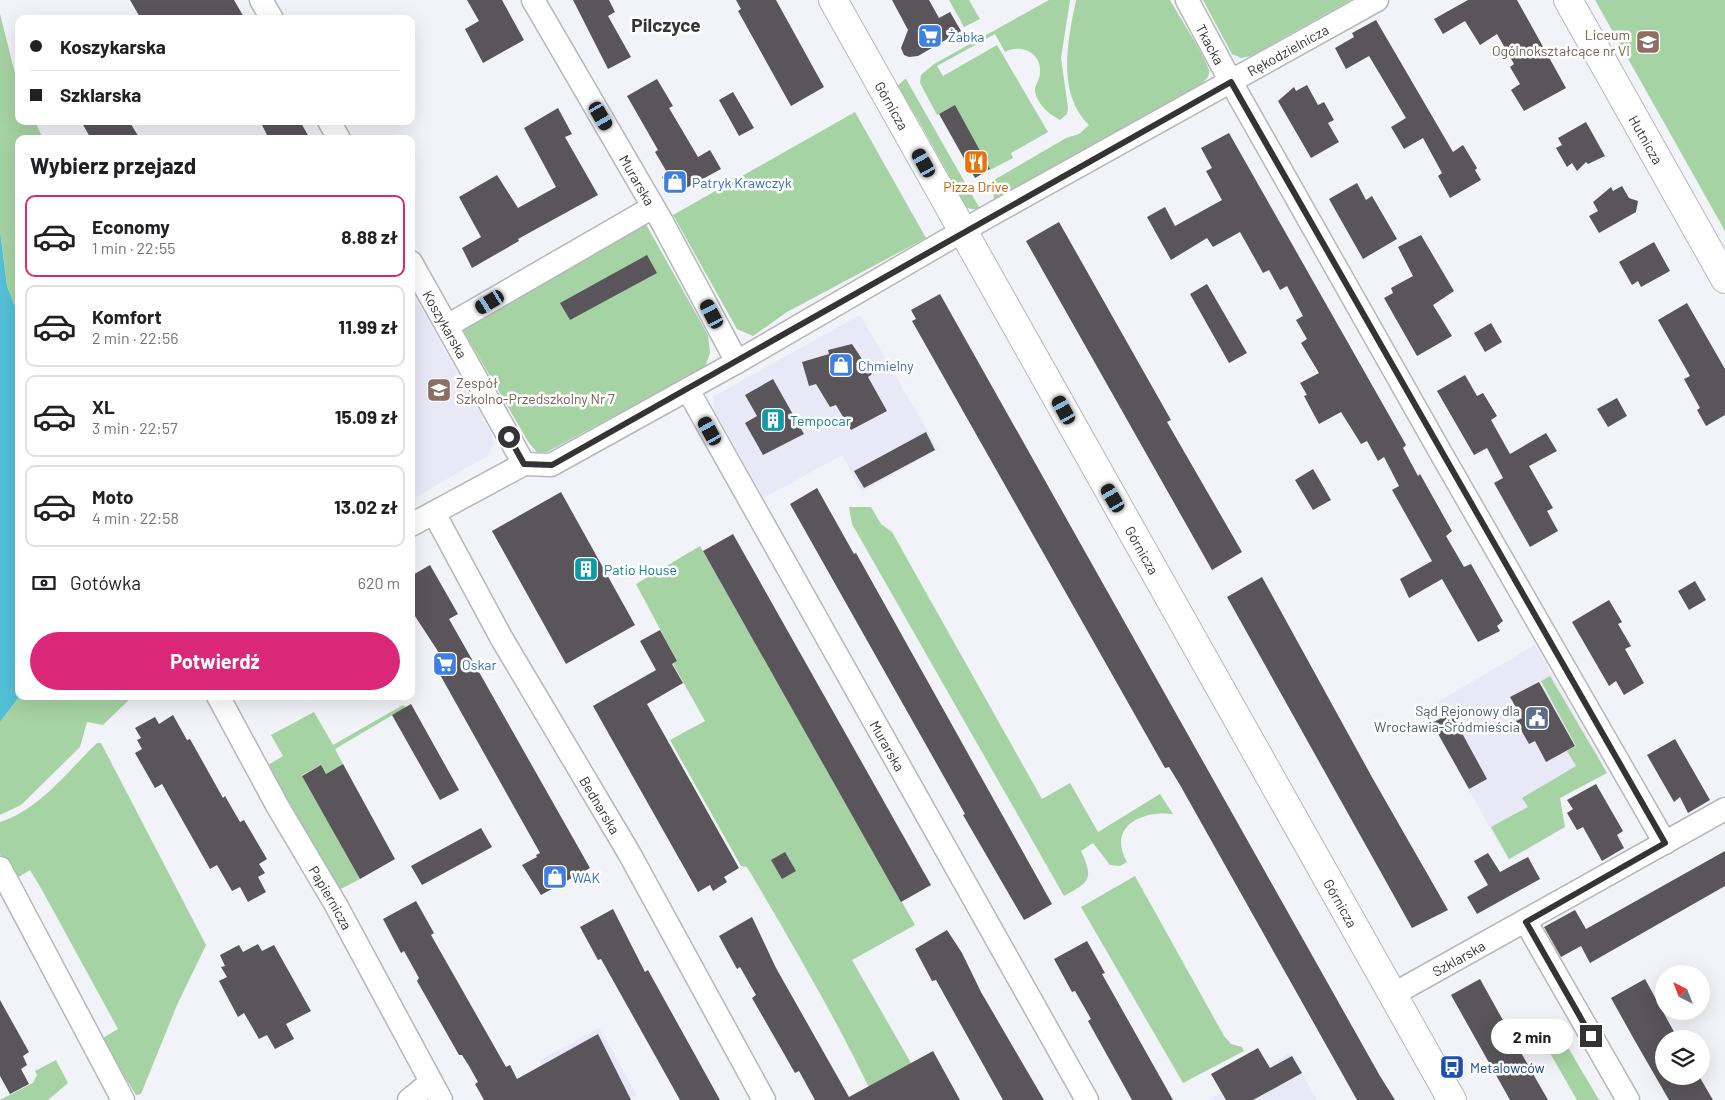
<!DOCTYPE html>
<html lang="pl">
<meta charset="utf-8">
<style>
:root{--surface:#fff;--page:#f2f2f2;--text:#202124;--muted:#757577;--line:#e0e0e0;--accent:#db2777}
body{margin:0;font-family:Barlow,sans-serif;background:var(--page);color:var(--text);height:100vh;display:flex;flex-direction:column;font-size:19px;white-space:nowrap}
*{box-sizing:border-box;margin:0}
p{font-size:16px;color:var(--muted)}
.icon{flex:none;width:28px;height:28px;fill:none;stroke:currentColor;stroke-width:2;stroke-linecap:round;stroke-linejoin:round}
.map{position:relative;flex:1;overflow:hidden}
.details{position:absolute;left:15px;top:135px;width:400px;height:565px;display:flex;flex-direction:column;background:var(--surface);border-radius:10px;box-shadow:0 5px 20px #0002}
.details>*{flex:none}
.banner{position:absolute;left:15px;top:15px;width:400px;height:110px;border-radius:10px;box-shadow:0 5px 20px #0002;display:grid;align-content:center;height:110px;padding:0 15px;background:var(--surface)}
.needle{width:32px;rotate:318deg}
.controls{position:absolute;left:1655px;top:965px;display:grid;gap:10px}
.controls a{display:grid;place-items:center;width:55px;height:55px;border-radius:50%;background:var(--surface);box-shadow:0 5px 20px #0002;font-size:25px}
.end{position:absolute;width:22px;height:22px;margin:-11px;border:6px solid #343436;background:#fff;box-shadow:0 0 0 2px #fff}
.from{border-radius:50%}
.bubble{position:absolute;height:35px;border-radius:18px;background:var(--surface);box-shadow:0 5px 20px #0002;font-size:16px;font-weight:700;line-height:35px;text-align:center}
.car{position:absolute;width:15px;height:30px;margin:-15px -8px;border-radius:6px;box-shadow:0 0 4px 1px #0007;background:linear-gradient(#222 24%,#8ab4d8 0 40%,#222 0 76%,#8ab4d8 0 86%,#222 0)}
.banner b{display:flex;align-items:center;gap:18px;height:48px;font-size:19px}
.banner b+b{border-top:1px solid var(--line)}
.banner i{width:12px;height:12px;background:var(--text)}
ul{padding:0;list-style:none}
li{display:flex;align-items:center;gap:15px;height:82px;margin:0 10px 8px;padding:0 5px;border:2px solid var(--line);border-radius:10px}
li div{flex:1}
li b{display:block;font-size:19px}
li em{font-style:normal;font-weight:700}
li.selected{border-color:var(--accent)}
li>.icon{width:45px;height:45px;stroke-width:1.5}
h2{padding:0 15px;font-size:22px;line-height:60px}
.pay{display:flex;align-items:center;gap:12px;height:55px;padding:0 15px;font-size:19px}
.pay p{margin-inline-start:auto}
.cta{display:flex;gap:10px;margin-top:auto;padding:10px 15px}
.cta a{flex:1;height:58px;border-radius:30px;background:var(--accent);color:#fff;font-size:20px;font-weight:700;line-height:58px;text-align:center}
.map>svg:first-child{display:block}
.built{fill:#e9e8f7}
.green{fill:#a6d3a3}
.water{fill:#54c0d8}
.building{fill:#59555a}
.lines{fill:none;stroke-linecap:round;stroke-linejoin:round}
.minor-casing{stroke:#b6b6bd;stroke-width:25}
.tertiary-casing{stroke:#b6b6bd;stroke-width:30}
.minor{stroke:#fff;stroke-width:22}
.tertiary{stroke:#fff;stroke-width:28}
.route{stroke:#343436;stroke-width:6}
.labels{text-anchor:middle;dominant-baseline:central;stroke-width:5;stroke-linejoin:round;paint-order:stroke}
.education-label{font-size:14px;fill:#785e54;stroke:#fff;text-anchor:end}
.shop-label{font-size:14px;fill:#366cbe;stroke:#fff;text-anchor:start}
.street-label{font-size:14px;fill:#343436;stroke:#fff}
.food-label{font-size:14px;fill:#c56008;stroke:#fff}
.culture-label{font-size:14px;fill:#0d838f;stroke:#fff;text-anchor:start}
.service-label{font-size:14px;fill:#4e5e75;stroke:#fff;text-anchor:end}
.transit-label{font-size:14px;fill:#164399;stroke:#fff;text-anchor:start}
.district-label{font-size:19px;font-weight:bold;fill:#343436;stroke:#fff}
</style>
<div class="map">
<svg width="1725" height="1100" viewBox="0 0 1725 1100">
<rect width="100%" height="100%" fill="#f2f2f9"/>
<!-- built -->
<g class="built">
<path d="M411 290 491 433 494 444 487 456 411 500Z"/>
<path d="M860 315 938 449 862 492 842 455 764 498 714 409V396Z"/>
<path d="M1535 645 1603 764 1538 801 1553 834 1509 861 1424 710Z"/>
<path d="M599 1028 637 1095 628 1100 542 1077 540 1060Z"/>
<path d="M1290 1053 1317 1100H1208Z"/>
</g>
<!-- green -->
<g class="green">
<path d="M949 0H969L980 19 964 27Z"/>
<path d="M1049 0H1070L1061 58 1068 108 1067 114 1060 120C1049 114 1038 105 1035 92 1034 85 1040 80 1040 73 1042 53 1021 43 1005 52L995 34 937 66 943 76 997 45 1048 132 1011 153 1013 158 990 170 955 106 937 115 920 83 921 75 934 64Z"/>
<path d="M1076 0H1170C1177 13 1207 59 1209 71 1210 76 1205 81 1201 84L995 203 991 185 994 180 1066 138 1079 134 1089 125C1056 92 1068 41 1076 0Z"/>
<path d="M1203 0H1351L1251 56 1241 58 1232 54Z"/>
<path d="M1595 0H1725V231Z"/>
<path d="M0 14 19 89V121H35L43 139H19V317L7 286 0 231Z"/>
<path d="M905 79H906L980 209C965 211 961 204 952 192L956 188 916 116H909L893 90Z"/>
<path d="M855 112 926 238 787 312 753 336 737 329 673 215Z"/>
<path d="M643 219 708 335 710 353 705 367 547 452H537L529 443 462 328Z"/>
<path d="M849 507H871L881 524 892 532 1042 799 1070 783 1098 832 1160 794 1173 814C1141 810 1107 827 1127 862L1120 866 1110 865 1093 843 1081 851C1094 879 1090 882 1064 896L852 524Z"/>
<path d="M700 546 915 925 852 960 911 1063 875 1100C837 1020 792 943 747 867L741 866 670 740 705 721 673 664 677 661 636 584Z"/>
<path d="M1550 676 1607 773 1560 798 1565 827 1509 859 1491 827 1528 807 1522 798 1576 766 1567 751 1576 746 1541 681Z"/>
<path d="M20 696H133L103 725 87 722 80 747 74 753 21 805 0 815V722Z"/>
<path d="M403 705 406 707 335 749 343 764 326 774 321 765 302 775 360 879 339 890 268 765 283 756 271 735 314 712 333 745Z"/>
<path d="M97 743H101L206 945 177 1005 141 1094 136 1095 101 1039 118 1029 42 890 30 870 14 880 0 854V822C39 810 68 771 97 743Z"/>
<path d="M1135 876 1224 1036 1231 1044 1242 1047 1244 1051 1183 1083 1081 907Z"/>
<path d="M1566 1044 1599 1100H1577L1550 1053Z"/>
<path d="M56 1060 68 1083 48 1100H0L33 1083 37 1075 35 1071Z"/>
</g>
<!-- water -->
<path class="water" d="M0 231 7 286 19 317 20 696 0 722Z"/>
<!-- building -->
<g class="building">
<path d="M130 0H234L245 19H141Z"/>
<path d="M467 0H502L524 40 483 63 465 29 479 21Z"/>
<path d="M573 0H609L615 12 608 16 631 57 608 69Z"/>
<path d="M736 0H776L824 87 791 106 738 11 741 9Z"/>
<path d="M892 0H929L939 18 950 12 961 31 918 56 909 57 904 55 901 48 908 30Z"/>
<path d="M1468 0H1517L1566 88 1524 111 1511 90 1520 84 1510 67 1514 64 1497 34 1480 45 1465 21 1443 34 1434 19Z"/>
<path d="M1376 20 1453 152 1463 145 1477 168 1475 170 1481 180 1450 198 1438 176 1442 173 1423 138 1404 149 1391 127 1406 118 1369 56 1346 69 1335 48 1354 37 1352 33Z"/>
<path d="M657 79 673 106 669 108 698 157 710 150 721 169 677 193 670 192 662 177 668 174 655 152 658 150 627 96Z"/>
<path d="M1307 85 1318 105 1324 102 1334 120 1328 123 1339 142 1311 158 1278 101 1294 87 1296 91Z"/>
<path d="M733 92 754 128 739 136 719 100Z"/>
<path d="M955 105 990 169 975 178 939 114Z"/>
<path d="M558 108 572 134 565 137 598 195 518 239 519 241 472 268 462 248 481 237 459 197 497 175 518 208 556 187 524 128Z"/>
<path d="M81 121H129L140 139H91Z"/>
<path d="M260 121H300L310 139H269Z"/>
<path d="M1586 122 1605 156 1588 164 1586 162 1577 171 1572 163 1567 167 1556 148 1562 145 1558 138Z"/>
<path d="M1229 133 1406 445 1403 448 1418 476 1420 474 1452 531 1446 536 1464 567 1471 564 1503 621 1497 626 1500 631 1478 642 1442 579 1409 598 1400 579 1432 561 1392 490 1399 486 1384 457 1378 461 1367 441 1361 444 1341 412 1319 424 1304 396 1307 395 1300 383 1319 373 1301 343 1307 339 1296 320 1303 316 1287 286 1280 290 1269 270 1263 273 1240 232 1213 247 1207 238 1171 260 1147 217 1165 207 1175 226 1222 200 1206 171 1212 168 1201 148Z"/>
<path d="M1357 183 1366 200 1372 196 1397 239 1363 259 1329 199Z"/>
<path d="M1622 186 1629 198 1638 201 1636 212 1599 233 1589 216 1598 211 1593 202 1611 187 1613 191Z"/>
<path d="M1059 222 1171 420 1167 422 1242 552 1212 570 1026 241Z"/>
<path d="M1421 235 1454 291 1433 305 1452 336 1417 356 1384 298 1393 293 1391 288 1413 276 1398 247Z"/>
<path d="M1654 242 1670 271 1641 287 1638 281 1632 285 1619 262Z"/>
<path d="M647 255 657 273 570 320 560 303Z"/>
<path d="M1207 284 1247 353 1229 363 1190 294Z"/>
<path d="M940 294 1380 1076 1395 1100H1357L1180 785 1169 767 1165 768 912 321 916 319 911 310Z"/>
<path d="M1687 303 1725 369V415L1706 426 1697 410 1700 408 1684 379 1690 376 1658 320Z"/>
<path d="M1491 323 1502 342 1485 352 1474 333Z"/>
<path d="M852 344 872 374 868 377 887 411 851 430 836 405 830 407 816 384 809 386 802 362 829 354 828 350Z"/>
<path d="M1465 375 1477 396 1483 393 1497 416 1491 420 1510 454 1546 433 1557 451 1529 466 1553 508 1547 511 1558 531 1530 547 1494 483 1503 478 1487 448 1474 455 1437 391Z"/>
<path d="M773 379 804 434 763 455 745 423 757 416 745 395Z"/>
<path d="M1617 398 1627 416 1608 427 1597 409Z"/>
<path d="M926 432 935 450 864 488 854 471Z"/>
<path d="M1313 469 1331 500 1313 510 1295 480Z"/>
<path d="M817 488 854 554 856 553 1052 904 1028 918 1024 920 963 815 965 814 790 504Z"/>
<path d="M561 492 635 625 566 664 492 531Z"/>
<path d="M733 534 931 885 901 902 703 551Z"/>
<path d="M430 565 458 614 449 619 590 868 541 895 522 865 537 857 536 855 540 853 434 664 443 659 411 610V576Z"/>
<path d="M1262 577 1373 779 1448 910 1412 928 1227 597Z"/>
<path d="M1695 581 1706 600 1689 610 1678 591Z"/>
<path d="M1609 600 1622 622 1618 624 1631 646 1625 649 1644 683 1624 695 1616 681 1609 686 1572 622Z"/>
<path d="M660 630 677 661 672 664 683 683 647 704 739 868 724 877 727 882 713 891 710 885 698 892 593 706 656 670 640 641Z"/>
<path d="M1539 682 1575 746 1546 762 1535 741 1529 744 1516 721 1522 718 1510 697Z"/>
<path d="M411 704 459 790 440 800 392 715Z"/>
<path d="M1451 713 1487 779 1469 789 1432 723Z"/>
<path d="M173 715 187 740 190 739 223 798 225 796 240 822 244 820 267 859 259 864 265 873 258 877 266 892 248 902 240 887 232 891 217 865 210 869 162 784 155 788 135 753 142 749 137 740 141 738 135 728 155 717 159 724Z"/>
<path d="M1675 739 1710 800 1688 813 1680 797 1674 802 1647 755Z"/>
<path d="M343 764 395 859 360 879 302 776 321 765 326 774Z"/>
<path d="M1596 784 1623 831 1617 835 1624 848 1602 861 1583 827 1577 830 1567 813 1573 809 1567 800Z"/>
<path d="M481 828 492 847 422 885 411 866Z"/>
<path d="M1725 851V886L1590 963 1581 946 1561 957 1544 927 1575 910 1586 929Z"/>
<path d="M785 852 796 871 782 879 771 860Z"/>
<path d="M1488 853 1500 872 1528 857 1540 879 1477 914 1467 897 1488 885 1474 861Z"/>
<path d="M416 901 434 933 431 935 506 1067 510 1065 517 1079 598 1034 631 1100H484L475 1084 478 1082 469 1066 462 1055H459L417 981 419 978 404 951 401 953 383 919Z"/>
<path d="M613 909 645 972 648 970 720 1100H680L601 959 598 960 580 927Z"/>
<path d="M752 917 776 968 849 1097 933 1051 960 1100H815L799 1071 795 1073 752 998 756 995 740 967 737 969 719 936Z"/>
<path d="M947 930 962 953 981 992 1044 1100H1003L936 980 932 981 915 949Z"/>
<path d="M1087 941 1105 973 1102 974 1173 1100H1132L1088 1021 1091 1019 1075 991 1072 992 1054 959Z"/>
<path d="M258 944 262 951 274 945 311 1011 286 1024 294 1039 275 1049 267 1035 259 1039 244 1013 238 1017 219 981 227 977 221 967 225 966 220 955 239 945 243 952Z"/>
<path d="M1480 979 1524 1058 1548 1100H1510L1451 995Z"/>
<path d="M1645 979 1678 1039H1664V1076H1699L1713 1100H1669L1635 1041 1611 998Z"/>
<path d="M0 1000 29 1052 23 1056 27 1065 21 1069 29 1084 10 1094 0 1076Z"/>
<path d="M1258 1048 1270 1068 1292 1056 1302 1073 1253 1100H1226L1211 1074Z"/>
</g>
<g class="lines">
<defs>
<g id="minor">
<path d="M261 0 272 19"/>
<path id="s1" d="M533 0 661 220 737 362"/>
<path id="s2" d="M1187 0 1231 82 1442 455 1665 843"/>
<path d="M329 121 339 139"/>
<path id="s3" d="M411 262 524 464"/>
<path d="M447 326 653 207"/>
<path id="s4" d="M688 390 1087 1100"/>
<path id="s5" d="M434 513 502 639 629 853 764 1100"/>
<path id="s6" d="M411 525 524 464 551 465 737 362 985 218 1377 0"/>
<path id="s7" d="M218 696 278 807 336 905 441 1100"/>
<path d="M0 868 123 1100"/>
<path d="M1526 922 1628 1100"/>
<path id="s8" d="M1392 995 1725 809"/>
<path d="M409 1100 431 1082"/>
</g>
<g id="tertiary">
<path id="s9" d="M833 0 1452 1100"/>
<path id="s10" d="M1568 0 1725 279"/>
</g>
</defs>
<!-- minor casing -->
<use href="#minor" class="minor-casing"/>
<!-- tertiary casing -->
<use href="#tertiary" class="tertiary-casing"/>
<!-- minor -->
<use href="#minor" class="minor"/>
<!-- tertiary -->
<use href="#tertiary" class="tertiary"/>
</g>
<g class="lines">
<!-- route -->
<path class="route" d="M509 437 524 464 552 465 1231 82 1665 843 1526 922 1591 1036"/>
</g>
<!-- icons -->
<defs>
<symbol id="supermarket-square" viewBox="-11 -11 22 22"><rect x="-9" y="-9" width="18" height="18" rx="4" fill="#3f7fe0" stroke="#fff"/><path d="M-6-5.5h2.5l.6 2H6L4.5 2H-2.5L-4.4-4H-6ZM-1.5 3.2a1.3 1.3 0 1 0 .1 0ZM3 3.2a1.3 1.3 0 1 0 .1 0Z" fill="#fff"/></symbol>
<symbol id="school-square" viewBox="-11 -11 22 22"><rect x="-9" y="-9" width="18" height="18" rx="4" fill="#8d6e63" stroke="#fff"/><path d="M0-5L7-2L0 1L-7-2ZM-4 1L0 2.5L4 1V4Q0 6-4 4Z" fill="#fff"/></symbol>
<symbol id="restaurant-square" viewBox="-11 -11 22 22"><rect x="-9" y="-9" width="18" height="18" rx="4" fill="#e8710a" stroke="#fff"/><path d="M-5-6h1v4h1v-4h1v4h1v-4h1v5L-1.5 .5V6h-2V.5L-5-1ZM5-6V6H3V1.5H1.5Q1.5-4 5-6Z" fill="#fff"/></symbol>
<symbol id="shop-square" viewBox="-11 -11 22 22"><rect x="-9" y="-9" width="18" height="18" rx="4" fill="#3f7fe0" stroke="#fff"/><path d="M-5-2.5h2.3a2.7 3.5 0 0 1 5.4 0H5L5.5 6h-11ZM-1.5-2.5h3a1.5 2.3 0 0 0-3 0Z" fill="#fff"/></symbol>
<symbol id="building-square" viewBox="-11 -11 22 22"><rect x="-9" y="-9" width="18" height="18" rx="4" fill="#0f9aa8" stroke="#fff"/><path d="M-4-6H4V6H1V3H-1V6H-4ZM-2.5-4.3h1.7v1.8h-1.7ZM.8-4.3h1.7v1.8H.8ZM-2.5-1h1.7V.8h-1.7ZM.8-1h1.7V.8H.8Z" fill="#fff"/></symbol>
<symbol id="civic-square" viewBox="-11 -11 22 22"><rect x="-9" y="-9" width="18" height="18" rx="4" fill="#5c6f8a" stroke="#fff"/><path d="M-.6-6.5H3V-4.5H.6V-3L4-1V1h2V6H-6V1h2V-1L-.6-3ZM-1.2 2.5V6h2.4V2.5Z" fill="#fff"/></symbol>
<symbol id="bus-square" viewBox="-11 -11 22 22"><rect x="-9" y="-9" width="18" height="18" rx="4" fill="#1a4fb4" stroke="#fff"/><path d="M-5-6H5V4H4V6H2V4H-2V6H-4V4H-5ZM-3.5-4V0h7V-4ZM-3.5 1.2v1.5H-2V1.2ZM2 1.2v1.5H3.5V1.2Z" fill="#fff"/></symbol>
</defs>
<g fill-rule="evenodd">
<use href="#supermarket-square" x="916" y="22" width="28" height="28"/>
<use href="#school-square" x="1634" y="28" width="28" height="28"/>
<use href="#restaurant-square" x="962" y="148" width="28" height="28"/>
<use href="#shop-square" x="661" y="168" width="28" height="28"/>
<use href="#shop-square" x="827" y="351" width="28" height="28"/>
<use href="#school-square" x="425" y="376" width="28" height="28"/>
<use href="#building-square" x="759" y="406" width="28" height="28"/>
<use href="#building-square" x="572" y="555" width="28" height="28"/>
<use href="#supermarket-square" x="431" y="650" width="28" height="28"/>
<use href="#civic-square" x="1523" y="704" width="28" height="28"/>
<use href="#shop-square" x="541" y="863" width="28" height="28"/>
<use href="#bus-square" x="1438" y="1053" width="28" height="28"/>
</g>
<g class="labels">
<!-- education labels -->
<g class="education-label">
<text x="1630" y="34">Liceum<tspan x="1630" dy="16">Ogólnokształcące nr VI</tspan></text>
<text x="456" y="382" text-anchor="start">Zespół<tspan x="456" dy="16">Szkolno-Przedszkolny Nr 7</tspan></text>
</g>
<!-- shop labels -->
<g class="shop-label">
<text x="948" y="36">Żabka</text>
<text x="692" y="182">Patryk Krawczyk</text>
<text x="858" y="365">Chmielny</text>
<text x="462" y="664">Oskar</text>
<text x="572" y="877">WAK</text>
</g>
<!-- street labels -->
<g class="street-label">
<text stroke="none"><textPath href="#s2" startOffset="50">Tkacka</textPath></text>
<text stroke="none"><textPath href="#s6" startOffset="1001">Rękodzielnicza</textPath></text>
<text stroke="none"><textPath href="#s9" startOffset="121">Górnicza</textPath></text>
<text stroke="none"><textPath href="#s10" startOffset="160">Hutnicza</textPath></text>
<text stroke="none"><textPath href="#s1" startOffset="208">Murarska</textPath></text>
<text stroke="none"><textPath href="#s3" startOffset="71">Koszykarska</textPath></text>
<text stroke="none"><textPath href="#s9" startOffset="631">Górnicza</textPath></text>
<text stroke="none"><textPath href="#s4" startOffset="408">Murarska</textPath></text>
<text stroke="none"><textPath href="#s5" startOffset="336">Bednarska</textPath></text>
<text stroke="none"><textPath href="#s7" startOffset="231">Papiernicza</textPath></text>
<text stroke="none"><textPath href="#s9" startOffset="1036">Górnicza</textPath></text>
<text stroke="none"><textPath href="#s8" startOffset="76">Szklarska</textPath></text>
</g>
<!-- food labels -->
<g class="food-label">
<text x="976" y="186">Pizza Drive</text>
</g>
<!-- culture labels -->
<g class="culture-label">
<text x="790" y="420">Tempocar</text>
<text x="604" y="569">Patio House</text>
</g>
<!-- service labels -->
<g class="service-label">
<text x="1520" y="710">Sąd Rejonowy dla<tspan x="1520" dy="16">Wrocławia-Śródmieścia</tspan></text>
</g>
<!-- transit labels -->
<g class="transit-label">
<text x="1470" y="1067">Metalowców</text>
</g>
<!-- district labels -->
<g class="district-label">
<text x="666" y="24">Pilczyce</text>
</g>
</g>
</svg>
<div class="controls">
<a><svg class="needle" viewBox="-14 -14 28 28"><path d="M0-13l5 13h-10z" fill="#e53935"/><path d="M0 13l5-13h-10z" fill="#757577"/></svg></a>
<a><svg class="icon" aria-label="layers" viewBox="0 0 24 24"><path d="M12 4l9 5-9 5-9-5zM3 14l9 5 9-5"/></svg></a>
</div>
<i class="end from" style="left:509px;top:437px"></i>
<i class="end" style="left:1591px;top:1036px"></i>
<div class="bubble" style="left:1491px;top:1019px;width:82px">2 min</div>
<i class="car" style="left:601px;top:116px;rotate:150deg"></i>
<i class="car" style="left:924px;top:163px;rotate:331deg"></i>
<i class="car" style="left:490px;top:302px;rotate:239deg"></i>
<i class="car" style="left:712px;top:314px;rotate:332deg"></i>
<i class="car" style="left:1064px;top:410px;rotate:331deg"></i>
<i class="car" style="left:710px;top:431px;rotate:331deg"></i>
<i class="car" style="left:1113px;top:498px;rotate:330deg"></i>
<div class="banner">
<b><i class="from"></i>Koszykarska</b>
<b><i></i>Szklarska</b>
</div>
<section class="details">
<h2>Wybierz przejazd</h2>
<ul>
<li class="selected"><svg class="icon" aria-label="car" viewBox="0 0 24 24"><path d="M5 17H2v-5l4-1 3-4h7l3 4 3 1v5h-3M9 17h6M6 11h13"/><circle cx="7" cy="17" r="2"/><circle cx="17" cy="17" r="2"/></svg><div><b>Economy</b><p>1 min · 22:55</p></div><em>8.88 zł</em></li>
<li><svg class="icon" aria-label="car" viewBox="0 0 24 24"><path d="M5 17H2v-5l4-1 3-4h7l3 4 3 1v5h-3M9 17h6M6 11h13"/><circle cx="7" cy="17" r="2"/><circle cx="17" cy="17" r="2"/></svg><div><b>Komfort</b><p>2 min · 22:56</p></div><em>11.99 zł</em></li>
<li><svg class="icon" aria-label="car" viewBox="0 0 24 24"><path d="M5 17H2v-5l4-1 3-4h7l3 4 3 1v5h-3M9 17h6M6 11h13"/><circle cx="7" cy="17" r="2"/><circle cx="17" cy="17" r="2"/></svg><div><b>XL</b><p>3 min · 22:57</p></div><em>15.09 zł</em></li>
<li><svg class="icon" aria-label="car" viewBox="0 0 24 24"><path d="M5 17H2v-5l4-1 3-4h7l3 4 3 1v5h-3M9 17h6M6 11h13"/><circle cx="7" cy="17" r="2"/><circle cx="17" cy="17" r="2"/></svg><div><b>Moto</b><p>4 min · 22:58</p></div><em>13.02 zł</em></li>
</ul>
<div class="pay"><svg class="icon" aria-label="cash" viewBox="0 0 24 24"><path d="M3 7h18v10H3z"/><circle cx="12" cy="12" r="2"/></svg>Gotówka<p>620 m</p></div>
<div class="cta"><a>Potwierdź</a></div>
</section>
</div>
